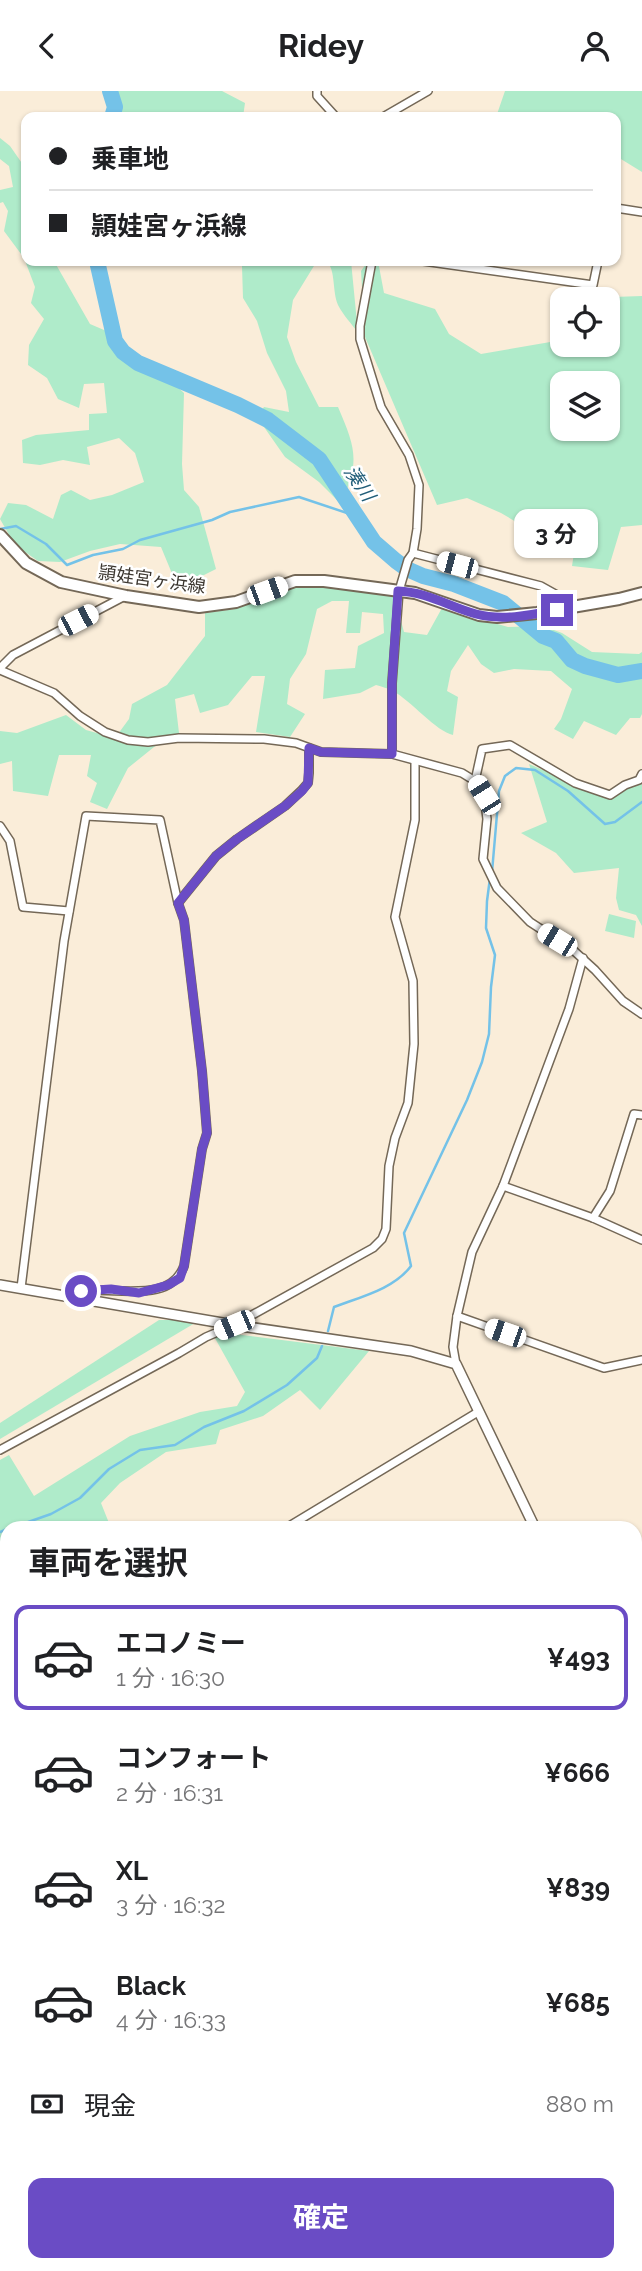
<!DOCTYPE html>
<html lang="ja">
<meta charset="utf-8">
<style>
:root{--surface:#fff;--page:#f6f6f6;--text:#202124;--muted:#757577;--line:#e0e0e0;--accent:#6a4cc5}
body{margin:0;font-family:Raleway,"Noto Sans JP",sans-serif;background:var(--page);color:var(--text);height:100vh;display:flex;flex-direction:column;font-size:26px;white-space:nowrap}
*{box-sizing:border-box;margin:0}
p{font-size:23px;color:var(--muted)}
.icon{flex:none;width:38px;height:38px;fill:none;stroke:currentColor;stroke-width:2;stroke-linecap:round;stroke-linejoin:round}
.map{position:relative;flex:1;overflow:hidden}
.sheet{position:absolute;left:0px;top:1430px;width:642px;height:751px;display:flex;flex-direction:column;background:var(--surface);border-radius:21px 21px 0 0;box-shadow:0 2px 5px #0004}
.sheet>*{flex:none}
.hud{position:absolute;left:21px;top:21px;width:600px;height:154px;border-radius:14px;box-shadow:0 2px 5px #0004;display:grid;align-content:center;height:154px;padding:0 28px;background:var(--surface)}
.controls{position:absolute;left:550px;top:196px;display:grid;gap:14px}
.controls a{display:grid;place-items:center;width:70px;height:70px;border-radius:14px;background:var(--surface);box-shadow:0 2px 5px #0004;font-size:35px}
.end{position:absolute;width:32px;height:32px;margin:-16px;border:9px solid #6a4cc5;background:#fff;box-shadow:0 0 0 4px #fff}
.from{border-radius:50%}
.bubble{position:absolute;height:49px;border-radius:14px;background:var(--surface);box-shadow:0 2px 5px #0004;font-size:23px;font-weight:700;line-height:49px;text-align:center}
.car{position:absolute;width:21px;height:42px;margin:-21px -10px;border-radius:9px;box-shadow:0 0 5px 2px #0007;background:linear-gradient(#fff 24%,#345 0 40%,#fff 0 76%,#345 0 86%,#fff 0)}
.hud b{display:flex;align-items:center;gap:24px;height:66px;font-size:26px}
.hud b+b{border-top:2px solid var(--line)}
.hud i{width:18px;height:18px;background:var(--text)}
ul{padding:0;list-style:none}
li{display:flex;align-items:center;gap:21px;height:105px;margin:0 14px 10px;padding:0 14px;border:4px solid transparent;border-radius:14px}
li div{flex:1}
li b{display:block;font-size:26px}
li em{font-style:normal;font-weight:700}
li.selected{border-color:var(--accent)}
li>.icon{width:63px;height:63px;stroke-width:1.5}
h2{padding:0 28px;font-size:32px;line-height:84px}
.pay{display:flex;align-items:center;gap:18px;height:77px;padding:0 28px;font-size:26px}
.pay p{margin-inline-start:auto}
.primary-button{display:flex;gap:14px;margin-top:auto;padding:14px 28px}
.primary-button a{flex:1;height:80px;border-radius:14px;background:var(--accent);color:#fff;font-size:28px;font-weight:700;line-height:80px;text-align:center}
header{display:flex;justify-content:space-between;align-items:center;height:91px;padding:0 28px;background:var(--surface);font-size:32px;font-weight:700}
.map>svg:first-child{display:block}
.green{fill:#afebca;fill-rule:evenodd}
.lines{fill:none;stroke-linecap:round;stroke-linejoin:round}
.stream{stroke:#74c2e8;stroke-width:2.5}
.river{stroke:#74c2e8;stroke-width:16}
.minor-casing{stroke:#746857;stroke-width:10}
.tertiary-casing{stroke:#746857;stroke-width:12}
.secondary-casing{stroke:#746857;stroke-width:14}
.minor{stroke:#fff;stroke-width:7}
.tertiary{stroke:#fff;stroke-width:9}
.secondary{stroke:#fff;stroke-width:10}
.route{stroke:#6a4cc5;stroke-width:9}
.labels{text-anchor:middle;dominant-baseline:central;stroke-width:5;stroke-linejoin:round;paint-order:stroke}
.street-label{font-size:18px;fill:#3c3730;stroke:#fff}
.water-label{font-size:19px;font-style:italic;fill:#225e79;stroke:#fff}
</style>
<header><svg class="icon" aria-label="back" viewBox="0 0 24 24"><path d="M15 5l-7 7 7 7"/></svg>Ridey<svg class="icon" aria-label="person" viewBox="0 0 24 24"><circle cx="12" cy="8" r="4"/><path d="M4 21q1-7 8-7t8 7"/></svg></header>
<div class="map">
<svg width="642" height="2180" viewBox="0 0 642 2180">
<rect width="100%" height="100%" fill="#faedd9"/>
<!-- green -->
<g class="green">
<path d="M109 0H222L245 12 243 26H117L118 10Z"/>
<path d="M505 0H642V81L616 65V26H496Z"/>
<path d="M0 47 10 55 26 78V170H54L90 233 118 245 141 273 171 290 184 302 182 373 184 399 199 416 216 478 178 497 161 456 120 453 90 460 60 471 38 470 15 454 0 428 8 412 26 414 53 428 61 404 71 399 90 409 112 404 144 391 135 362 119 347 87 356 90 374 63 369 40 374 23 372 22 349 36 344 89 339V323L107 322 104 292 84 293 79 317 58 308 47 287 28 274 29 254 44 228 31 212 35 196 24 167 4 140 8 120 3 111 0 112V99L13 96 9 75 0 68Z"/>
<path d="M248 170H317L293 209 287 246 296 271 319 316H338C356 358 360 370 341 413L319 391 285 366 257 326 264 316 289 321 286 300 267 262 257 230 243 207 242 175Z"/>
<path d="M327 170H351L358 242C352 233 343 224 338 214 332 200 336 181 327 170Z"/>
<path d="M368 170H378L384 202 435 218 449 243 481 263 562 249V254H607V213L613 206 642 205V434L621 436 608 479 572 475 576 449 551 438 523 435 501 422 467 407 437 414 365 246 361 180ZM562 292H607V338H562Z"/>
<path d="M297 494 334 495 394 504 404 541 427 544 442 517 508 536 543 535 562 542 592 561 639 563 642 561V623L640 627H630L616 644 584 630 573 648 554 638 561 628 572 598 551 580 514 578 494 582 481 573 468 554 451 580 447 600 458 606 453 644C437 641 410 609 393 600 388 597 382 596 376 594L360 602 323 608 325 579 355 577 358 555 384 542 383 523 362 521 360 542H346L349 510H332L317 518 306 563 290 588 287 613 305 623 290 646 256 641 265 585H252L228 614 200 622 194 603 175 608 179 642 154 656 128 677 107 718 90 711 97 692 87 685 91 664H59L48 705 13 700 12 670 0 673V640L17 642 66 624 86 639 115 647 129 628 132 613 167 594 205 545V522L235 518Z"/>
<path d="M529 673 601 704 642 693V835L636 824 619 819 616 807 619 777 574 782 556 762 521 742 547 731Z"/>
<path d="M609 823 636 830 634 847 605 840Z"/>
<path d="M159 1229H200L0 1348V1332Z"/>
<path d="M211 1240 369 1260 320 1319 300 1299 263 1325 220 1339 216 1353 166 1361 120 1392 101 1412 111 1437H7V1498L0 1502V1369L9 1364 34 1405 130 1345 200 1321 237 1315 245 1301Z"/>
<path d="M7 1721V2131L0 2130V1723Z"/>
<path d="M129 2174H304V2180H131Z"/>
</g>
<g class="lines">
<!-- stream -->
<g class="stream">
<path d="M0 438 16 435 46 453 67 474 93 464 123 458 140 449 212 429 230 421 299 406 359 426"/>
<path d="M492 781 499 700 505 685 516 677 535 679 568 700 605 733 615 731 642 711"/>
<path d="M328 1240 334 1216C360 1206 394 1198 411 1175L404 1142 467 1009 482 971 489 943 491 896 495 864 486 837 487 810 490 787"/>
<path d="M11 1437 51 1423 80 1407 109 1378 140 1359 175 1354 204 1336 244 1320 287 1294 317 1267 322 1255"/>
<path d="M0 1441 7 1438"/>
<path d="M635 2009 642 2007"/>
<path d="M494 2180 499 2174"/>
</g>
<!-- river -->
<g class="river">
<path d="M110 0 115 16 112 26"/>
<path d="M97 170 115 250 123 261 138 272 238 314 268 329 319 368 374 451 396 470 407 478 423 485 454 493 503 512 543 545 556 550 572 569 585 575 618 584 642 580"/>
</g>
<defs>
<g id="minor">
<path d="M317 0V5L336 26"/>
<path d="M383 26 428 0"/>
<path d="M616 117 642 121"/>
<path d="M372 170 360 235V248L381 316 409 364 419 394 417 438 413 462 408 469 399 500 392 592V663"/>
<path d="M423 170 593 194 598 170"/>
<path d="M413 462 541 495 577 515"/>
<path d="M0 577 13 564 125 505"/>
<path d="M0 579 54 602 80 625 105 641 128 649 148 651 179 647 264 648 296 652 321 661 392 663 462 682 475 690 484 704 487 728 483 768 497 797 530 831 573 859 595 879 623 910 642 923"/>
<path d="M475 690 482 658 510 654 575 692 610 704 625 694 639 689 642 683"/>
<path d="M0 735 10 750 23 816 69 820"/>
<path d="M178 812 216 765 237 748 285 715 301 700 308 692 309 682V657"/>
<path d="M503 1095 593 1127 642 1149"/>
<path d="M593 1127 610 1100 634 1023 642 1024"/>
<path d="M21 1197 64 850 86 725 160 729 178 812 184 829 202 980 207 1042 202 1058 184 1175C168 1219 100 1189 65 1204"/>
<path d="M457 1225 604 1277 642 1269"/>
<path d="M456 1273 453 1256 457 1225 472 1161 503 1095 569 918 583 867"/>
<path d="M0 1359 179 1262 206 1246 234 1234 373 1157 382 1148 386 1138 389 1075 395 1047 408 1012 414 953 413 890 395 826 415 729V670"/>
<path d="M286 1437 478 1321"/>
<path d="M0 1611 7 1606"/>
<path d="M635 1879 642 1875"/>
<path d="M635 1889 642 1891"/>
<path d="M635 2063 642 2066"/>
<path d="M106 2180 121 2174"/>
<path d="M500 2180 512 2174"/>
</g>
<g id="tertiary">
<path d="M0 1194 234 1234 411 1260 456 1273 535 1437"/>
<path d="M635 1640 642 1654"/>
</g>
<path id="secondary" d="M0 444 26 472 61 491 126 505 199 516 236 511 295 490H324L415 502 479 524 497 526 537 522 619 508 642 502"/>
</defs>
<!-- minor casing -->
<use href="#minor" class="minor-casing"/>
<!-- tertiary casing -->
<use href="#tertiary" class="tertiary-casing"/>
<!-- secondary casing -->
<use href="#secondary" class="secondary-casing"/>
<!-- minor -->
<use href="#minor" class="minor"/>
<!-- tertiary -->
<use href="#tertiary" class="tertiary"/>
<!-- secondary -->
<use href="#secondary" class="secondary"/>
</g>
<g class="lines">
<!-- route -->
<path class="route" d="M81 1200 111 1198 139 1202 168 1194 180 1187 184 1175 202 1058 207 1042 202 980 184 829 178 812 216 765 237 748 285 715 302 700 308 692 309 657 321 661 392 663V592L398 500C427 501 450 516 476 523 502 530 531 524 557 519"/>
</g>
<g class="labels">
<!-- street labels -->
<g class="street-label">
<text transform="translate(152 488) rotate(8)">頴娃宮ヶ浜線</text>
</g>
<!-- water labels -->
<g class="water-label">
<text transform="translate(360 392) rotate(56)">湊川</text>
</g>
</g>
</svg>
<div class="controls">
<a><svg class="icon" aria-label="locate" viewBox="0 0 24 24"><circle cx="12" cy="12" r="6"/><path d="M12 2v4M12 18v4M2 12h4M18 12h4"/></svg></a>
<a><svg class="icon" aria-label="layers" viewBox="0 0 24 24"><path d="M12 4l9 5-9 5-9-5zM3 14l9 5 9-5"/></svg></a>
</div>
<i class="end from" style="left:81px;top:1200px"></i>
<i class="end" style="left:557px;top:519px"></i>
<div class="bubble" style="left:514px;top:418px;width:84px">3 分</div>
<i class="car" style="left:457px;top:474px;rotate:285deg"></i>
<i class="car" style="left:267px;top:500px;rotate:70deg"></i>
<i class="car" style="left:78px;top:529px;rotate:63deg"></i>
<i class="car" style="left:484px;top:704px;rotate:328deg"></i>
<i class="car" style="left:557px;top:849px;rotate:301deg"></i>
<i class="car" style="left:234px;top:1234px;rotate:247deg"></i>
<i class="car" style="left:505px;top:1242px;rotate:289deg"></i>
<div class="hud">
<b><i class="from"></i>乗車地</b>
<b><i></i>頴娃宮ヶ浜線</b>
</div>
<section class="sheet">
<h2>車両を選択</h2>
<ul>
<li class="selected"><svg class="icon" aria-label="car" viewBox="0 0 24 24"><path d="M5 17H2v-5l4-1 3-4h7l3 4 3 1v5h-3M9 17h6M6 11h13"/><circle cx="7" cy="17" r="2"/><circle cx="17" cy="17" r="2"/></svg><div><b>エコノミー</b><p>1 分 · 16:30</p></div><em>¥493</em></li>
<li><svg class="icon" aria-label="car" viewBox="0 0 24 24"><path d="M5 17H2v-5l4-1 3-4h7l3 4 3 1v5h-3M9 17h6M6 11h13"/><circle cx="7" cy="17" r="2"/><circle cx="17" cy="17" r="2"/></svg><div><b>コンフォート</b><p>2 分 · 16:31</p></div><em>¥666</em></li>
<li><svg class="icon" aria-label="car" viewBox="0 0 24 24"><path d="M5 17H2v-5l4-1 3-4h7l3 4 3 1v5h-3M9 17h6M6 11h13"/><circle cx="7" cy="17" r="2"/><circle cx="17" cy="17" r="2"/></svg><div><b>XL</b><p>3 分 · 16:32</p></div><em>¥839</em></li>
<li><svg class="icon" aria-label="car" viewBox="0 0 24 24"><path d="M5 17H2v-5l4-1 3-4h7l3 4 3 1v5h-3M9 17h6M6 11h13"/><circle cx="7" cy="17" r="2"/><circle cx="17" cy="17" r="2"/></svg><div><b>Black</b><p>4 分 · 16:33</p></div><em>¥685</em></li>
</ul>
<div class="pay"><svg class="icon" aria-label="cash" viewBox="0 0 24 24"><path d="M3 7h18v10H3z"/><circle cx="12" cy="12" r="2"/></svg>現金<p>880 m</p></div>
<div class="primary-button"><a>確定</a></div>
</section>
</div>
